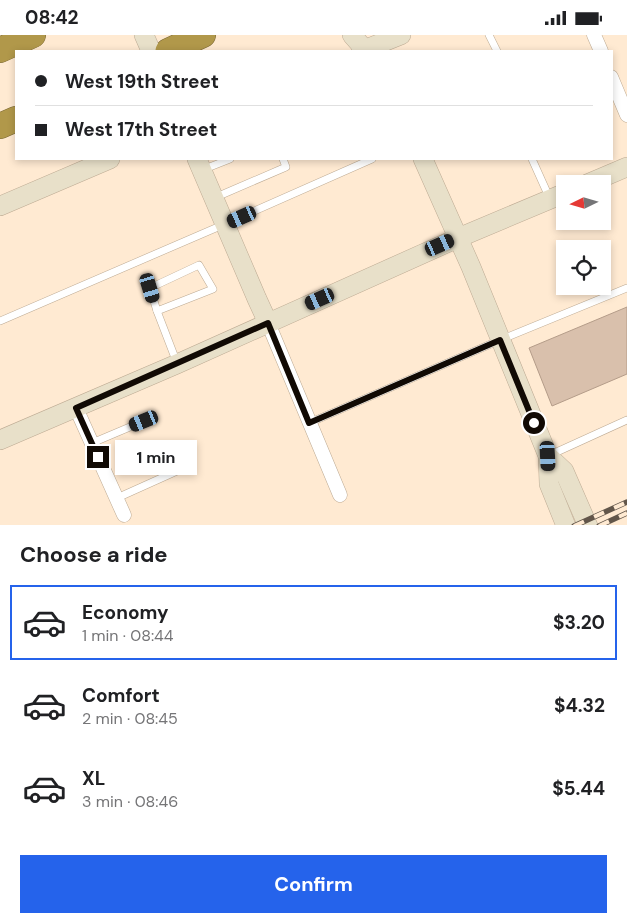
<!DOCTYPE html>
<meta charset="utf-8">
<style>
:root{--surface:#fff;--page:#f6f6f6;--text:#202124;--muted:#757577;--line:#e0e0e0;--accent:#2563eb}
body{margin:0;font-family:"DM Sans",sans-serif;background:var(--page);color:var(--text);height:100vh;display:flex;flex-direction:column;font-size:19px;white-space:nowrap}
*{box-sizing:border-box;margin:0}
p{font-size:16px;color:var(--muted)}
.icon{flex:none;width:28px;height:28px;fill:none;stroke:currentColor;stroke-width:2;stroke-linecap:round;stroke-linejoin:round}
.map{position:relative;height:490px;overflow:hidden}
.sheet{display:flex;flex-direction:column;background:var(--surface);flex:1}
.sheet>*{flex:none}
.banner{position:absolute;left:15px;top:15px;width:598px;height:110px;border-radius:0px;box-shadow:0 2px 8px #0003;display:grid;align-content:center;height:110px;padding:0 20px;background:var(--surface)}
.needle{width:32px;rotate:265deg}
.buttons{position:absolute;left:556px;top:140px;display:grid;gap:10px}
.buttons a{display:grid;place-items:center;width:55px;height:55px;border-radius:0px;background:var(--surface);box-shadow:0 2px 8px #0003;font-size:25px}
.end{position:absolute;width:22px;height:22px;margin:-11px;border:6px solid #110a04;background:#fff;box-shadow:0 0 0 2px #fff}
.from{border-radius:50%}
.bubble{position:absolute;height:35px;border-radius:0px;background:var(--surface);box-shadow:0 2px 8px #0003;font-size:16px;font-weight:700;line-height:35px;text-align:center}
.car{position:absolute;width:15px;height:30px;margin:-15px -8px;border-radius:6px;box-shadow:0 0 4px 1px #0007;background:linear-gradient(#222 24%,#8ab4d8 0 40%,#222 0 76%,#8ab4d8 0 86%,#222 0)}
.banner b{display:flex;align-items:center;gap:18px;height:48px;font-size:19px}
.banner b+b{border-top:1px solid var(--line)}
.banner i{width:12px;height:12px;background:var(--text)}
ul{padding:0;list-style:none}
li{display:flex;align-items:center;gap:15px;height:75px;margin:0 10px 8px;padding:0 10px;border:2px solid transparent;border-radius:0px}
li div{flex:1}
li b{display:block;font-size:19px}
li em{font-style:normal;font-weight:700}
li.on{border-color:var(--accent)}
li>.icon{width:45px;height:45px;stroke-width:1.5}
h2{padding:0 20px;font-size:22px;line-height:60px}
.cta{display:flex;gap:10px;margin-top:auto;padding:10px 20px}
.cta a{flex:1;height:58px;border-radius:0px;background:var(--accent);color:#fff;font-size:20px;font-weight:700;line-height:58px;text-align:center}
.status{display:flex;justify-content:space-between;align-items:center;height:35px;padding:0 25px;background:var(--surface);direction:ltr}
.status svg{height:14px;fill:currentColor}
.map>svg:first-child{display:block}
.building{fill:#d9c0ac;stroke:#b49c89}
.lines{fill:none;stroke-linecap:round;stroke-linejoin:round}
.lane-casing{stroke:#bdaa93;stroke-width:8}
.street-casing{stroke:#bdaa93;stroke-width:15}
.secondary-casing{stroke:#bdaa93;stroke-width:20}
.highway-casing{stroke:#796632;stroke-width:26}
.lane{stroke:#fff;stroke-width:7}
.street{stroke:#fff;stroke-width:14}
.secondary{stroke:#e8e0c9;stroke-width:19}
.highway{stroke:#b1984a;stroke-width:25}
.rail-casing{stroke:#62564a;stroke-width:5.5}
.rail{stroke:#ffead2;stroke-width:4;stroke-dasharray:11;stroke-linecap:butt}
.route{stroke:#110a04;stroke-width:6}
</style>
<div class="status"><b>08:42</b><svg viewBox="0 0 49 12"><path d="M0 12V9h3v3zM5 12V6h3v6zM10 12V3h3v9zM15 12V0h3v12zM26 1h20v11H26zM47 4h2v5h-2z"/></svg></div>
<div class="map">
<svg width="627" height="491" viewBox="0 0 627 491">
<rect width="100%" height="100%" fill="#ffead2"/>
<!-- building -->
<path class="building" d="M627 272V339L552 371 529 313Z"/>
<g class="lines">
<defs>
<g id="lane">
<path d="M489 0 497 16"/>
<path d="M532 124 550 164"/>
<path d="M202 135 230 124"/>
<path d="M214 163 286 132 283 124"/>
<path d="M199 230 213 254 157 276 150 253Z"/>
<path d="M157 276 177 328"/>
<path d="M0 286 225 189 372 124"/>
<path d="M309 388 500 305 627 253"/>
<path d="M92 408 144 386"/>
<path d="M550 420 627 385"/>
<path d="M117 463 177 436"/>
</g>
<g id="street">
<path d="M594 0 601 16"/>
<path d="M611 42 627 80"/>
<path d="M268 288 340 460"/>
<path d="M76 373 124 480"/>
</g>
<g id="secondary">
<path d="M144 0 151 16"/>
<path d="M352 0 366 16"/>
<path d="M361 16 401 0"/>
<path d="M197 124 257 264 268 288"/>
<path d="M423 124 471 232 548 421 549 449 566 491"/>
<path d="M587 149 627 132"/>
<path d="M0 171 110 124"/>
<path d="M0 405 177 329 458 203 565 158"/>
<path d="M548 421 564 436 588 491"/>
</g>
<g id="highway">
<path d="M0 15 33 0"/>
<path d="M168 16 203 0"/>
<path d="M0 91 16 84"/>
</g>
</defs>
<!-- lane casing -->
<use href="#lane" class="lane-casing"/>
<!-- street casing -->
<use href="#street" class="street-casing"/>
<!-- secondary casing -->
<use href="#secondary" class="secondary-casing"/>
<!-- highway casing -->
<use href="#highway" class="highway-casing"/>
<!-- lane -->
<use href="#lane" class="lane"/>
<!-- street -->
<use href="#street" class="street"/>
<!-- secondary -->
<use href="#secondary" class="secondary"/>
<!-- highway -->
<use href="#highway" class="highway"/>
<defs>
<g id="rail">
<path d="M574 491 627 467"/>
<path d="M599 491 627 478"/>
</g>
</defs>
<!-- rail casing -->
<use href="#rail" class="rail-casing"/>
<!-- rail -->
<use href="#rail" class="rail"/>
</g>
<g class="lines">
<!-- route -->
<path class="route" d="M98 422 76 373 268 288 309 388 500 305 534 388"/>
</g>
</svg>
<div class="buttons">
<a><svg class="needle" viewBox="-14 -14 28 28"><path d="M0-13l5 13h-10z" fill="#e53935"/><path d="M0 13l5-13h-10z" fill="#757577"/></svg></a>
<a><svg class="icon" aria-label="locate" viewBox="0 0 24 24"><circle cx="12" cy="12" r="6"/><path d="M12 2v4M12 18v4M2 12h4M18 12h4"/></svg></a>
</div>
<i class="end from" style="left:534px;top:388px"></i>
<i class="end" style="left:98px;top:422px"></i>
<div class="bubble" style="left:115px;top:405px;width:82px">1 min</div>
<i class="car" style="left:242px;top:182px;rotate:246deg"></i>
<i class="car" style="left:440px;top:210px;rotate:66deg"></i>
<i class="car" style="left:150px;top:253px;rotate:163deg"></i>
<i class="car" style="left:320px;top:264px;rotate:246deg"></i>
<i class="car" style="left:144px;top:386px;rotate:248deg"></i>
<i class="car" style="left:548px;top:421px;rotate:177deg"></i>
<div class="banner">
<b><i class="from"></i>West 19th Street</b>
<b><i></i>West 17th Street</b>
</div>
</div>
<section class="sheet">
<h2>Choose a ride</h2>
<ul>
<li class="on"><svg class="icon" aria-label="car" viewBox="0 0 24 24"><path d="M5 17H2v-5l4-1 3-4h7l3 4 3 1v5h-3M9 17h6M6 11h13"/><circle cx="7" cy="17" r="2"/><circle cx="17" cy="17" r="2"/></svg><div><b>Economy</b><p>1 min · 08:44</p></div><em>$3.20</em></li>
<li><svg class="icon" aria-label="car" viewBox="0 0 24 24"><path d="M5 17H2v-5l4-1 3-4h7l3 4 3 1v5h-3M9 17h6M6 11h13"/><circle cx="7" cy="17" r="2"/><circle cx="17" cy="17" r="2"/></svg><div><b>Comfort</b><p>2 min · 08:45</p></div><em>$4.32</em></li>
<li><svg class="icon" aria-label="car" viewBox="0 0 24 24"><path d="M5 17H2v-5l4-1 3-4h7l3 4 3 1v5h-3M9 17h6M6 11h13"/><circle cx="7" cy="17" r="2"/><circle cx="17" cy="17" r="2"/></svg><div><b>XL</b><p>3 min · 08:46</p></div><em>$5.44</em></li>
</ul>
<div class="cta"><a>Confirm</a></div>
</section>
